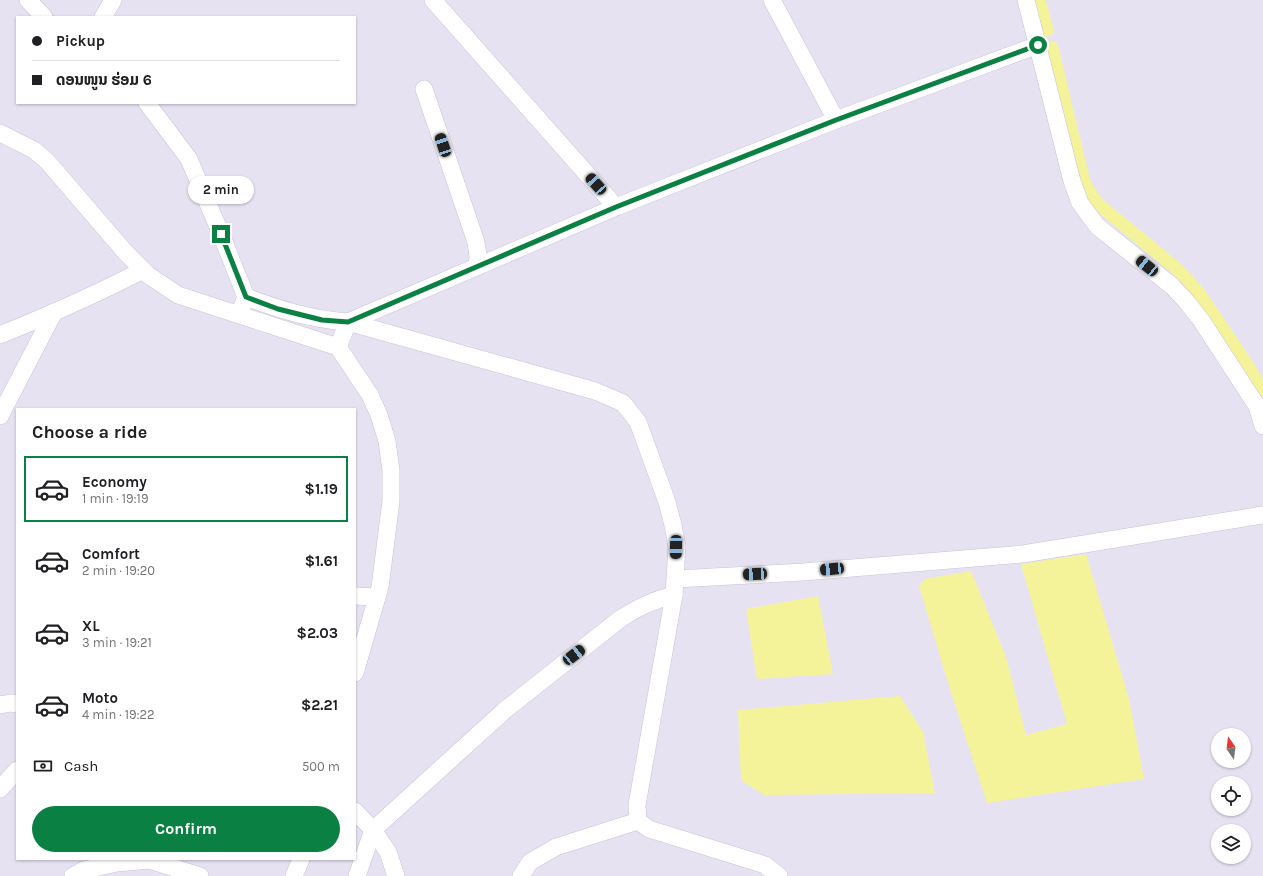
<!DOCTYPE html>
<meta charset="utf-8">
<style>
:root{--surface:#fff;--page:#f2f2f2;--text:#202124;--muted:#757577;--line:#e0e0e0;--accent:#0b8043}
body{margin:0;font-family:Karla,"Noto Sans Lao",sans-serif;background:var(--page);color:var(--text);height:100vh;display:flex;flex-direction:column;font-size:15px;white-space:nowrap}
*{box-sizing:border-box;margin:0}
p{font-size:13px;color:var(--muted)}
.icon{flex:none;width:22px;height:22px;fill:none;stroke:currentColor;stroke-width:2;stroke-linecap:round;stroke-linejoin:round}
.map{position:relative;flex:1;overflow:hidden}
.side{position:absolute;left:16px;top:408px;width:340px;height:452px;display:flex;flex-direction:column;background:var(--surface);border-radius:0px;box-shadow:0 1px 3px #0004}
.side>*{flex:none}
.guide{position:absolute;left:16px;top:16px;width:340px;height:88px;border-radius:0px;box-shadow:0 1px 3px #0004;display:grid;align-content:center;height:88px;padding:0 16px;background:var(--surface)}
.needle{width:26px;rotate:346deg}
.tools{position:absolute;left:1211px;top:728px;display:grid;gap:8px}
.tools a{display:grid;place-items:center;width:40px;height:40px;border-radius:50%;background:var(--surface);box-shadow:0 1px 3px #0004;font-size:20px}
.end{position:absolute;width:18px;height:18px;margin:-9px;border:5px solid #0b8043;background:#fff;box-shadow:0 0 0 2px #fff}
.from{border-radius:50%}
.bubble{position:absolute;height:28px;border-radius:14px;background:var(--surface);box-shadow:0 1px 3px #0004;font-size:13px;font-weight:700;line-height:28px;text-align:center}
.car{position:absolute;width:12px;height:24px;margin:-12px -6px;border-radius:5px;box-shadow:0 0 3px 1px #0007;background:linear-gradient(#222 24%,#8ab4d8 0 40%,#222 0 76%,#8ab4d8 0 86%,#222 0)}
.guide b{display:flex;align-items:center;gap:14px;height:38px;font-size:15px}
.guide b+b{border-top:1px solid var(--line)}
.guide i{width:10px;height:10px;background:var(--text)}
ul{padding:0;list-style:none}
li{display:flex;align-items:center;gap:12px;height:66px;margin:0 8px 6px;padding:0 8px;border:2px solid transparent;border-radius:0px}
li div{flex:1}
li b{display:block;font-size:15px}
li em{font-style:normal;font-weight:700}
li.current{border-color:var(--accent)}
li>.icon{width:36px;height:36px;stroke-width:1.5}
h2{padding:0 16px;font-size:18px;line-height:48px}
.pay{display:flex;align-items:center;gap:10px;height:44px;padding:0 16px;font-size:15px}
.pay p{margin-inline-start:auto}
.button{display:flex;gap:8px;margin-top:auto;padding:8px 16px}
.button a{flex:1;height:46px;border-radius:24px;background:var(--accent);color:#fff;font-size:16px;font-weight:700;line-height:46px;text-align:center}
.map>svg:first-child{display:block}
.water{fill:#f4f39a}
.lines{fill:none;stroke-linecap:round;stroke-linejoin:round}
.canal{stroke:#f4f39a;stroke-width:13}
.minor-casing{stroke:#c8c2dc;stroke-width:18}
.minor{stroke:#fff;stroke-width:17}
.route{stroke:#0b8043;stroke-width:5}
</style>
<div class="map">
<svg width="1263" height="876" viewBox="0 0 1263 876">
<rect width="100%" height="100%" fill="#e7e2f2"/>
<!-- water -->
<g class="water">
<path d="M1086 554 1129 699 1144 779 987 803 950 689 919 586 925 579 971 571 1006 657 1026 735 1067 724 1021 564Z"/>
<path d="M818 596 833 674 757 679 746 609Z"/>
<path d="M900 696 923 732 935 793 764 795 741 780 738 710Z"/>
</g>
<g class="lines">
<!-- canal -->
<g class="canal">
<path d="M1039 0 1047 30"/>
<path d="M1052 48 1084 183 1097 203 1177 269 1199 293 1248 366 1263 392"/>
</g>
<defs>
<g id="minor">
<path d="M28 0 44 17"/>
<path d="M433 0 616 207"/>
<path d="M772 0 836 120"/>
<path d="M1026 0 1072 181 1080 203 1097 226 1172 286 1186 301 1201 320 1257 406 1263 426"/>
<path d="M103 17 113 0"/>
<path d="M424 89 476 242 478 256 477 267"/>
<path d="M147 103 189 159 221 234 246 297 242 307"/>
<path d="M0 133 34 150 47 161 126 253 148 275 178 295 338 347 370 395 379 415 387 441 391 471V501L380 587 355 673"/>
<path d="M246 297C281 310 310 319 348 322L595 391 623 403 638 422 667 502 673 525 677 547 674 595 637 805 638 821 649 829 765 865 779 876"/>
<path d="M0 335C49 315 97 294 143 270"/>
<path d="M338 347 348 322 616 207 836 120 1038 45"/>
<path d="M0 416 54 312"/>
<path d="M676 579 803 572 1023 554 1263 515"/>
<path d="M355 596 377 597"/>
<path d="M0 705 11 703 17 704"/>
<path d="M0 789 17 770"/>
<path d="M355 811 373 830 388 852 396 876"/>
<path d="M73 876 84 870 117 863 149 860 200 876"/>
<path d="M294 876 301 859"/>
<path d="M357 876 373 830 505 710 620 619C639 607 653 600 674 595"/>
<path d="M521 876 530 862 556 847 638 821"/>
</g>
</defs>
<!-- minor casing -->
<use href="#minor" class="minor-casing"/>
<!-- minor -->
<use href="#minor" class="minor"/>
</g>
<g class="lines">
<!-- route -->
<path class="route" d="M221 234 246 297 278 309 322 320 348 322 616 207 836 120 1038 45"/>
</g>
</svg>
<div class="tools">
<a><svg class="needle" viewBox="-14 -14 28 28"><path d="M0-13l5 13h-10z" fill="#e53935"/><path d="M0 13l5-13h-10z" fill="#757577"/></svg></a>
<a><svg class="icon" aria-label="locate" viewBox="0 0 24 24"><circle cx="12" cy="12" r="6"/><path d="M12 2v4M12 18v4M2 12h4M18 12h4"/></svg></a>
<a><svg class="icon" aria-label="layers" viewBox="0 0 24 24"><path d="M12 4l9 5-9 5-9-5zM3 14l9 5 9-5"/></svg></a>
</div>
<i class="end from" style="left:1038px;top:45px"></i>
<i class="end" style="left:221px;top:234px"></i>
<div class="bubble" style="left:188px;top:176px;width:66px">2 min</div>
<i class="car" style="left:443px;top:145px;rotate:341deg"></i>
<i class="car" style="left:596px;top:184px;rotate:318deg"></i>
<i class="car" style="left:1147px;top:266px;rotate:309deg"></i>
<i class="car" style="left:676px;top:547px;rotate:181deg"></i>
<i class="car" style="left:832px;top:569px;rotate:265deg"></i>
<i class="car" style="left:755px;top:574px;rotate:267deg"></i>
<i class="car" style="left:574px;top:655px;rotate:52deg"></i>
<div class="guide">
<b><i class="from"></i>Pickup</b>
<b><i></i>ດອນໜູນ ຮ່ອມ 6</b>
</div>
<section class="side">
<h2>Choose a ride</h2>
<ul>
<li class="current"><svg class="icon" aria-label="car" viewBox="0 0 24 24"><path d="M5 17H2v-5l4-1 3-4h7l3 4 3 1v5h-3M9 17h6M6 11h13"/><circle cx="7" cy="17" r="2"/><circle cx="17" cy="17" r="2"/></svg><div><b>Economy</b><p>1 min · 19:19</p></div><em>$1.19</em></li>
<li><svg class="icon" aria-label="car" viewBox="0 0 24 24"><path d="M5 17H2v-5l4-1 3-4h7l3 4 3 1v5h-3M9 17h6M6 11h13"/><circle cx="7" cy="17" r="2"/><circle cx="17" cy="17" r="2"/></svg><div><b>Comfort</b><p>2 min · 19:20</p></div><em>$1.61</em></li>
<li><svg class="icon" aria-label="car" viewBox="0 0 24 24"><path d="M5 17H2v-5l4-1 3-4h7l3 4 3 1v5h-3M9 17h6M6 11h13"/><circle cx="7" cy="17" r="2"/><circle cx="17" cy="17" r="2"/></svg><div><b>XL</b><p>3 min · 19:21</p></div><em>$2.03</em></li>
<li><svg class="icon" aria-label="car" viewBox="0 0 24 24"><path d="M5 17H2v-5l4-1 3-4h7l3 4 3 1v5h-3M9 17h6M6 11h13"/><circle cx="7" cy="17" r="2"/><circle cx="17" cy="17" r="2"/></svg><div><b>Moto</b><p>4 min · 19:22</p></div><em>$2.21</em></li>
</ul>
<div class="pay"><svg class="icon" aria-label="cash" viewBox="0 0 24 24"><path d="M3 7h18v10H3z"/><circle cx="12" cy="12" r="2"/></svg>Cash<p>500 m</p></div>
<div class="button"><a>Confirm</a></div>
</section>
</div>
